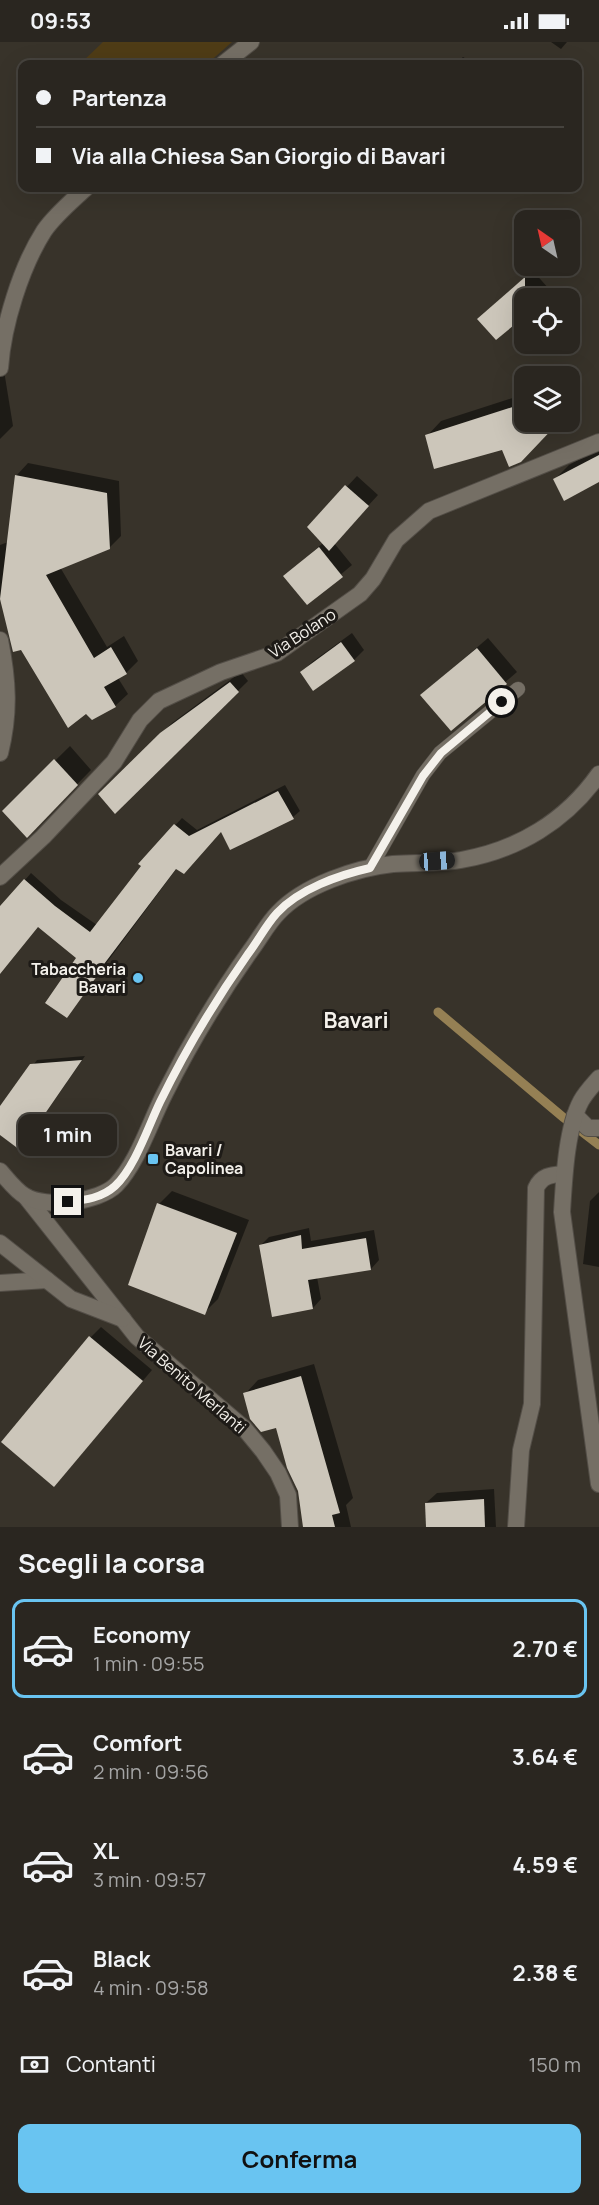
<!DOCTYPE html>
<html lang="it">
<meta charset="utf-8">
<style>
:root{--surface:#2a2620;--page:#322e29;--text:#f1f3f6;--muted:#a5a5a5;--line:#46433e;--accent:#69c4f1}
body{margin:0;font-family:Manrope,sans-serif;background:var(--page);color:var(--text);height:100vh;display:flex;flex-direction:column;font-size:22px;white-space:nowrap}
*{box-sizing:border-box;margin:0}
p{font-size:20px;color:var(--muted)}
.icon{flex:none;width:33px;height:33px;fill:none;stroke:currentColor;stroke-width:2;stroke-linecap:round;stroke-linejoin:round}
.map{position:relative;height:1485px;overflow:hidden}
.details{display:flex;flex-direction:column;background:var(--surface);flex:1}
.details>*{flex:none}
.banner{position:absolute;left:18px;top:18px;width:564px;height:132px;border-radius:12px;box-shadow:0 6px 24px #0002,0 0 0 2px var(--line);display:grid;align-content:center;height:132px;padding:0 18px;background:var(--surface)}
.needle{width:39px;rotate:326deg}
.tools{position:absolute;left:514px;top:168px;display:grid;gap:12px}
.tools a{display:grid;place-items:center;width:66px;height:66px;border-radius:12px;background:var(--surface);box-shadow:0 6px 24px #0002,0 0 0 2px var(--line);font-size:30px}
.end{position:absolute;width:27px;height:27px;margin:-14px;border:8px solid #f4f1eb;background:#111;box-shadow:0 0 0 3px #111}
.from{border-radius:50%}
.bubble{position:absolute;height:42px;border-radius:12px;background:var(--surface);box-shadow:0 6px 24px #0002,0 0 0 2px var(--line);font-size:20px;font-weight:700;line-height:42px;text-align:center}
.car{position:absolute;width:18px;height:36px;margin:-18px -9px;border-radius:8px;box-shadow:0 0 4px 2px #0007;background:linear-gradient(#222 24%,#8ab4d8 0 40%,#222 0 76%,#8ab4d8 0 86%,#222 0)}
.banner b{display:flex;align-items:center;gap:21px;height:57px;font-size:22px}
.banner b+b{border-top:2px solid var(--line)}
.banner i{width:15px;height:15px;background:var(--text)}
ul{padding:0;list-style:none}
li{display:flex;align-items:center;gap:18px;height:99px;margin:0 12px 9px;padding:0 6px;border:3px solid transparent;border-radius:12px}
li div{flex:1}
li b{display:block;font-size:22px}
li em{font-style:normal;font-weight:700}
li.selected{border-color:var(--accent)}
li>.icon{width:54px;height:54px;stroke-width:1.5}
h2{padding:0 18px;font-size:27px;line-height:72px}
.pay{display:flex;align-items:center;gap:15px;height:66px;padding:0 18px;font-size:22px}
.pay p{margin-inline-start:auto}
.primary-button{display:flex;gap:12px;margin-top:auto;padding:12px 18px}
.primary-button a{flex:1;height:69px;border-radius:12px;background:var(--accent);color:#111;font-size:24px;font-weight:700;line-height:69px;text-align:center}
.status{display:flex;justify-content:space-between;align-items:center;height:42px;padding:0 30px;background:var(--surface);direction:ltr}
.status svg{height:16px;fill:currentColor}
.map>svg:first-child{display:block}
.green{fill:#4f3c16}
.shadow{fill:#0007}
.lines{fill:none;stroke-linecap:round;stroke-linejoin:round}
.stream{stroke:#958054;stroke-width:9}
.building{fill:#ccc6ba}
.service-casing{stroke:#534e47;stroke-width:15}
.pedestrian-casing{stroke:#534e47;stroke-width:18}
.minor-casing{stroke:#534e47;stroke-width:18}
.tertiary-casing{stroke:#534e47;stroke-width:18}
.service{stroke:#756f65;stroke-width:14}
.pedestrian{stroke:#756f65;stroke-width:16}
.minor{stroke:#756f65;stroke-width:16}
.tertiary{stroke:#756f65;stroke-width:16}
.route{stroke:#f4f1eb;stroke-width:8}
.poi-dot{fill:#69c4f1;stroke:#1e1b17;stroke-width:2}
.labels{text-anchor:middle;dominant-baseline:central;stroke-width:6;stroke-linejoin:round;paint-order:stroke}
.street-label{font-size:16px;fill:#f4f1eb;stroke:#1e1b17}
.poi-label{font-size:16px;font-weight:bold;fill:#f4f1eb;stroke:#1e1b17;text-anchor:end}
.district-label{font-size:22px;font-weight:bold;fill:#f4f1eb;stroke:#1e1b17}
</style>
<div class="status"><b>09:53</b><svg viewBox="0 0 49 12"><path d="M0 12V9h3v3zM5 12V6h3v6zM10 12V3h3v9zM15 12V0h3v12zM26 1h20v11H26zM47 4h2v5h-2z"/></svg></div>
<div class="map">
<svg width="599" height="1485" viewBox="0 0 599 1485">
<rect width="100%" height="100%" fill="#38332a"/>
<!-- green -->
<path class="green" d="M103 0H232L207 22H80Z"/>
<!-- shadow -->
<g class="shadow">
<path d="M551 0H567L561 7Z"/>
<path d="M463 15 475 22H455Z"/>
<path d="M533 229 550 248 541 256H525V272L479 277Z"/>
<path d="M0 304 13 384 0 397Z"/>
<path d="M525 352V380H558L535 404 503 406 427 394 441 379Z"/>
<path d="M599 407V438L555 437 569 423Z"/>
<path d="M28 421 119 439 121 494 109 506 60 525 107 605 124 594 138 619 126 631 118 636 128 652 115 664 92 676 22 606 14 608 0 552V503L8 500 16 434Z"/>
<path d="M357 434 378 453 334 501 352 523 307 561 285 534 323 501 309 485Z"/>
<path d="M352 591 364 608 354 618 302 630 312 620Z"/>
<path d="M488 596 517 630 451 687 433 643Z"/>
<path d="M241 630 248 639 115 770 100 752 172 681Z"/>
<path d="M70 704 91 728 27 794 4 769Z"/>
<path d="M285 743 300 769 293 775 221 788 177 826 67 974 78 915 38 883 0 919V867L31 831 61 858 97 883 143 824 140 821 182 776 197 788Z"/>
<path d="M85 1014 25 1101 0 1092V1067L37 1018Z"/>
<path d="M172 1149 249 1178 218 1257 204 1271 159 1162Z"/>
<path d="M599 1150V1225L583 1222 590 1159Z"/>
<path d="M309 1186 311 1199 374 1188 379 1218 371 1227 317 1235 321 1257 313 1266 261 1203 269 1195Z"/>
<path d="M101 1285 152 1328 54 1443 91 1295Z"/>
<path d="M314 1322 353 1456 346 1463 351 1485H304L299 1449 277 1384 245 1352 258 1338Z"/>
<path d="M494 1447 496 1485H428L426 1461 437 1451Z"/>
</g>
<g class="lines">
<!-- stream -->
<path class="stream" d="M438 970 564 1076 599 1103"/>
</g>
<!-- building -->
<g class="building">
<path d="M525 235V274L496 298 477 277Z"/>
<path d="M525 361V380H559L521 420 509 425 502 408 434 427 425 393Z"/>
<path d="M599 413V440L564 459 553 437Z"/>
<path d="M15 433 107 451 110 507 46 533 94 616 111 605 127 632 104 645 116 665 92 678 86 672 68 686 21 608 13 610 0 557Z"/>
<path d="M345 443 369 464 329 509 307 485Z"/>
<path d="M319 505 343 535 307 563 283 534Z"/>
<path d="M341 600 355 619 313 649 300 630Z"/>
<path d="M477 606 507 642 451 689 420 653Z"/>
<path d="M230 640 239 650 115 772 98 752 160 691Z"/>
<path d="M54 717 78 743 27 796 2 769Z"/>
<path d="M278 749 294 777 230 808 221 790 184 832 176 827 95 934H97L67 976 45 961 76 916 38 885 0 932V864L24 837 55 864 90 890 141 824 138 822 174 782 189 794Z"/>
<path d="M82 1018 20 1108 0 1093V1064L30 1022Z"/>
<path d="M157 1161 237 1191 205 1273 128 1243Z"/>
<path d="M301 1193 302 1207 366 1196 371 1228 308 1238 313 1267 272 1275 259 1203Z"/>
<path d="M89 1294 143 1339 54 1445 1 1400Z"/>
<path d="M301 1334 340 1471 332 1473 335 1485H303L298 1449 287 1426 276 1386 261 1390 250 1377 243 1351Z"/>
<path d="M484 1457 485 1485H426L425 1461Z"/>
</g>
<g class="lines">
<defs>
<path id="service" d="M370 826 423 733 440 711 518 647"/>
<path id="pedestrian" d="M0 1241 47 1238"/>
<g id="minor">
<path d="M223 22 251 0"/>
<path d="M0 326C3 283 21 225 44 189 55 173 72 159 86 146"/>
<path d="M0 835 43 795 114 720 140 678 159 659 221 630 277 611 360 552 373 537 396 498 429 469 599 400"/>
<path d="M575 1073 588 1086H599"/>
<path d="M26 1155 137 1295 244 1386 263 1409 278 1431 288 1453 290 1485"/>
<path d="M0 1201 71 1257 123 1277"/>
<path d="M516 1485 521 1408 532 1362 536 1146C542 1133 551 1133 564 1132"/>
</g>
<g id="tertiary">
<path d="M0 598C8 638 10 671 0 711"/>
<path d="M599 1036C593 1043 586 1050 581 1059 566 1087 564 1139 562 1170L599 1442"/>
<path d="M0 1129C7 1137 16 1149 25 1154 46 1167 99 1160 116 1143 138 1120 150 1080 165 1051 190 1001 219 953 251 908 260 896 268 881 278 871 304 843 356 826 393 822 415 820 439 822 461 818 518 808 566 779 599 732"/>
</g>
</defs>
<!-- service casing -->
<use href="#service" class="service-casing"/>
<!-- pedestrian casing -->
<use href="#pedestrian" class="pedestrian-casing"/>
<!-- minor casing -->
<use href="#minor" class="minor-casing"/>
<!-- tertiary casing -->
<use href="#tertiary" class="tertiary-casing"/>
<!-- service -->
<use href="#service" class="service"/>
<!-- pedestrian -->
<use href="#pedestrian" class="pedestrian"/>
<!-- minor -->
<use href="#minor" class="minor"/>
<!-- tertiary -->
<use href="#tertiary" class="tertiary"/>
</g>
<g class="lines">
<!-- route -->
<path class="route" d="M68 1160C85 1158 102 1156 115 1144 135 1125 148 1085 160 1060 185 1009 215 959 248 912 258 899 266 883 277 871 299 847 339 833 370 826L423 734 441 711 502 660"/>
</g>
<!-- markers -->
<g class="poi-dot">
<circle cx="138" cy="936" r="6"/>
<rect x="147" y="1111" width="12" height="12" rx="3"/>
</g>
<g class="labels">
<!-- street labels -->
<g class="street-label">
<text transform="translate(302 591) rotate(-33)">Via Bolano</text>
<text transform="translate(192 1343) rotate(41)">Via Benito Merlanti</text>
</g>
<!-- poi labels -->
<g class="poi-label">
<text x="126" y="927">Tabaccheria<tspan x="126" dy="18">Bavari</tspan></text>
<text x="165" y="1108" text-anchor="start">Bavari /<tspan x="165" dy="18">Capolinea</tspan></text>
</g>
<!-- district labels -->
<g class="district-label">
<text x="356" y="978">Bavari</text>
</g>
</g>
</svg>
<div class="tools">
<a><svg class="needle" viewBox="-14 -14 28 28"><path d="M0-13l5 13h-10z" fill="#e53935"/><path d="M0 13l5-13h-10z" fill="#a5a5a5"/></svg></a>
<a><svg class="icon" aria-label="locate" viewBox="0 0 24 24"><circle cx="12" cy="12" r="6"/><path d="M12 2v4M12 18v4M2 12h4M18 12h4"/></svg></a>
<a><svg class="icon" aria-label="layers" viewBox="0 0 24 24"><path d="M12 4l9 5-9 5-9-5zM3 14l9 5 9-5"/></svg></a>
</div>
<i class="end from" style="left:502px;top:660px"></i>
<i class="end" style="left:68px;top:1160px"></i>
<div class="bubble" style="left:18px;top:1072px;width:99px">1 min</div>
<i class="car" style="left:437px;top:819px;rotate:86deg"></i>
<div class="banner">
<b><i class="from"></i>Partenza</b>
<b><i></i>Via alla Chiesa San Giorgio di Bavari</b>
</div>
</div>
<section class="details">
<h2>Scegli la corsa</h2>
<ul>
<li class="selected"><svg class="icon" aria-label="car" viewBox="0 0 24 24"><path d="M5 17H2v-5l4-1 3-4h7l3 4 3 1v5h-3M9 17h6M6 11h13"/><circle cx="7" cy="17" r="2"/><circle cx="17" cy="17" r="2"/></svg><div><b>Economy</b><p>1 min · 09:55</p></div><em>2.70 €</em></li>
<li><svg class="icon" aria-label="car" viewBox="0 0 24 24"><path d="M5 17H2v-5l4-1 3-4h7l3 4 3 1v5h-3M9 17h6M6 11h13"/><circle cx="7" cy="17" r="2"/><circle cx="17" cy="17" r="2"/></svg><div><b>Comfort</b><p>2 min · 09:56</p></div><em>3.64 €</em></li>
<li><svg class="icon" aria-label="car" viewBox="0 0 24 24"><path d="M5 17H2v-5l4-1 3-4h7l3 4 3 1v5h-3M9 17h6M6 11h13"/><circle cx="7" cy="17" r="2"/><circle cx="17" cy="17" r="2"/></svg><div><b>XL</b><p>3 min · 09:57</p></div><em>4.59 €</em></li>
<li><svg class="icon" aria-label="car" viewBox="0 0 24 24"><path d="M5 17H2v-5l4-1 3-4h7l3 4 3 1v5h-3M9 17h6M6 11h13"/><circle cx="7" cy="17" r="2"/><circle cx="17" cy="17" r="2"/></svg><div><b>Black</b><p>4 min · 09:58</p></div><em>2.38 €</em></li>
</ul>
<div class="pay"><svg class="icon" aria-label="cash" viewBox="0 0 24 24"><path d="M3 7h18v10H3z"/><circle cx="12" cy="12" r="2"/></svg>Contanti<p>150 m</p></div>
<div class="primary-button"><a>Conferma</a></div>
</section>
